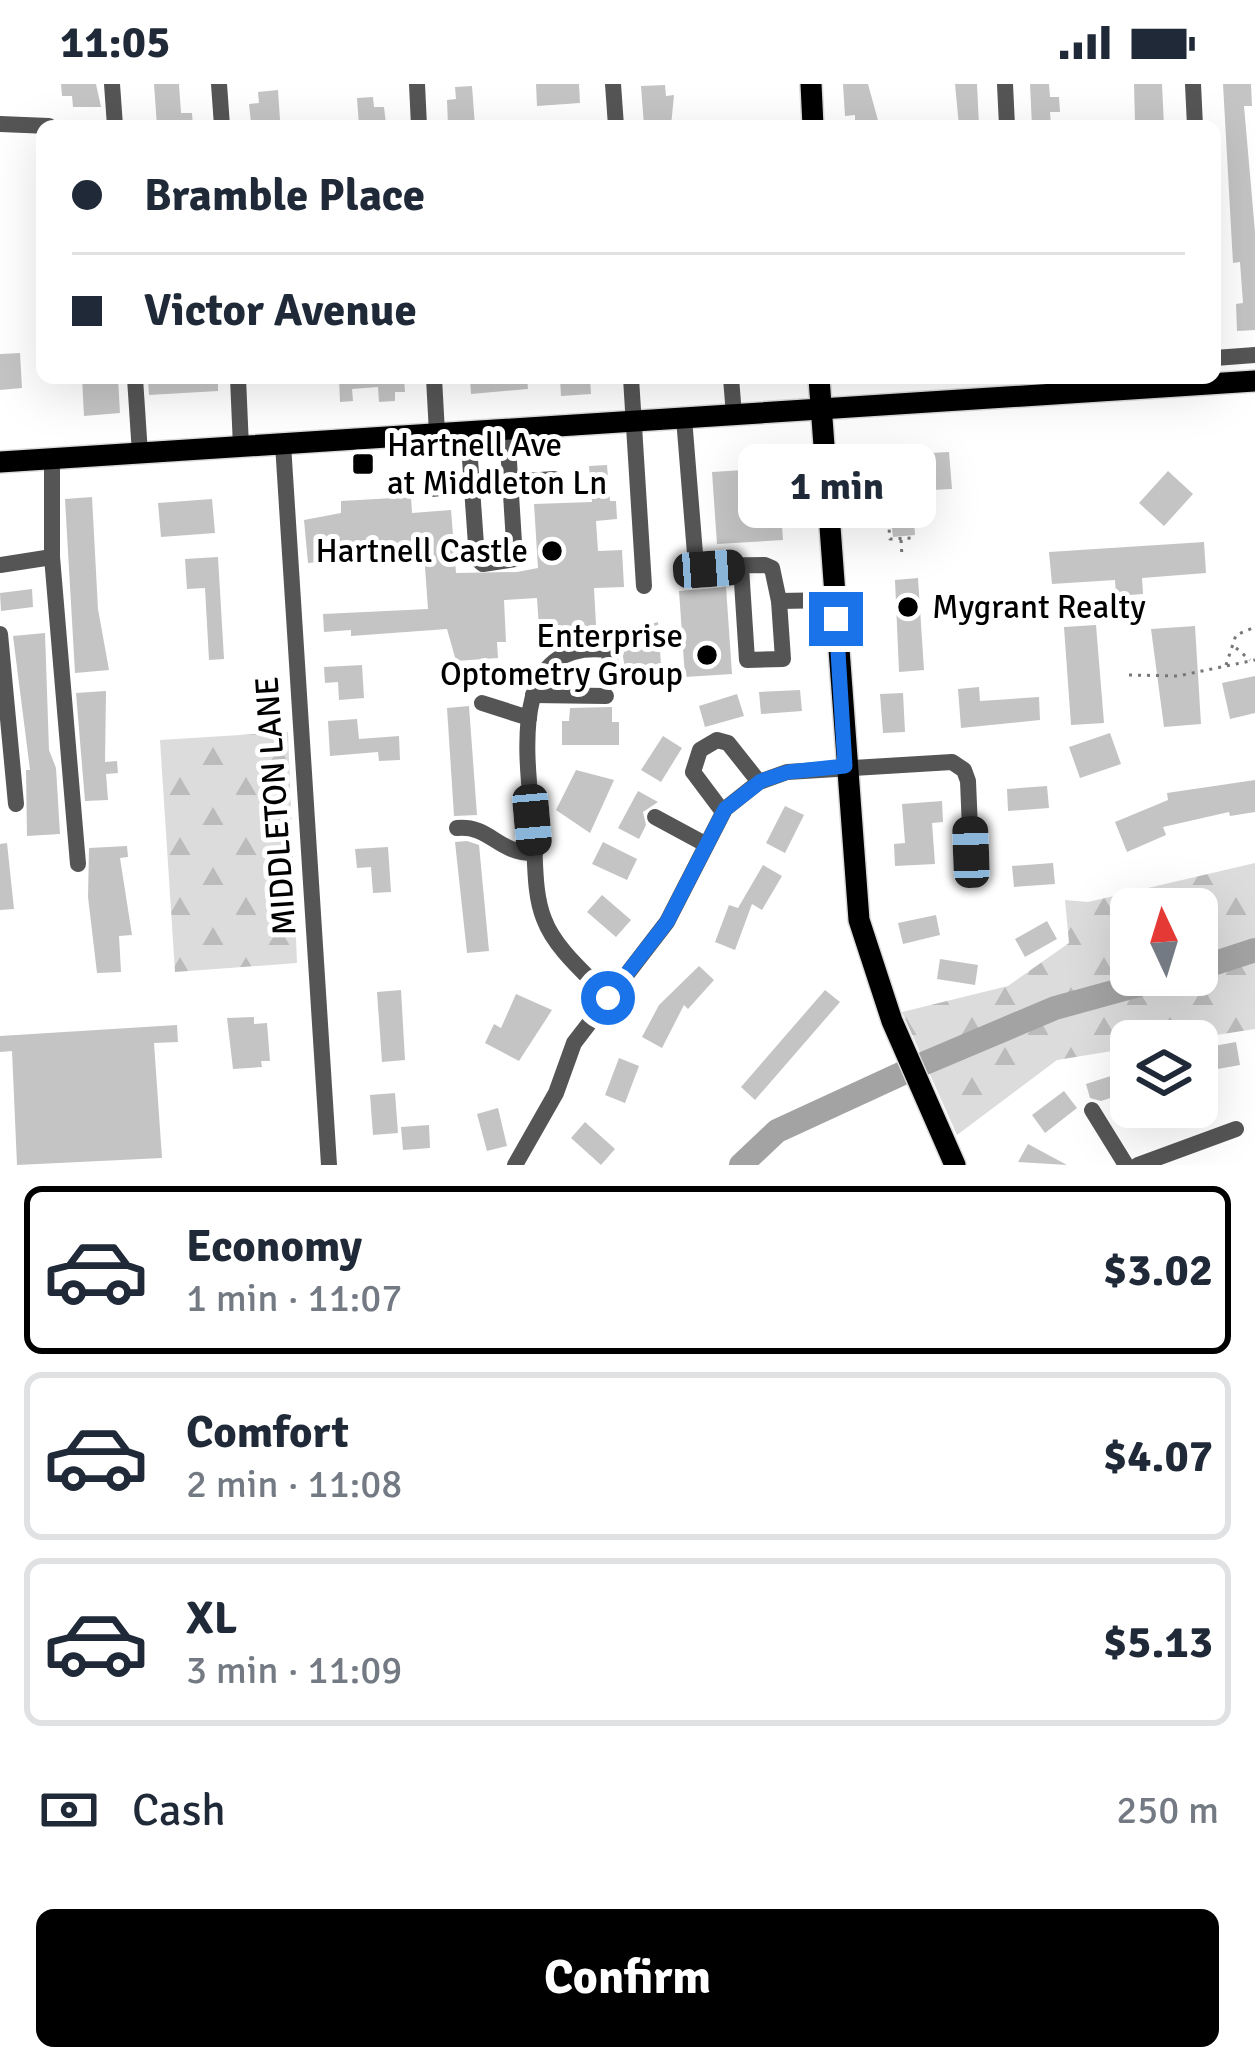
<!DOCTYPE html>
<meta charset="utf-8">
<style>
:root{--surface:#fff;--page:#f6f6f7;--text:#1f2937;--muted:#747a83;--line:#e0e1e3;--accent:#000}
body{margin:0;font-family:Signika,sans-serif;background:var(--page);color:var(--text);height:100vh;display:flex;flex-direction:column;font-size:45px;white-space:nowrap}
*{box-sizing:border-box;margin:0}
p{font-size:39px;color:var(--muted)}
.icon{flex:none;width:66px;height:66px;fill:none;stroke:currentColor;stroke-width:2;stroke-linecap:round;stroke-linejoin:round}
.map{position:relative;height:1081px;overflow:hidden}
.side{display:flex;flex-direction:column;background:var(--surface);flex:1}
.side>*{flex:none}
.top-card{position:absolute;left:36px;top:36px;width:1185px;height:264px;border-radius:18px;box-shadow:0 12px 48px #0002;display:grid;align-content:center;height:264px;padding:0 36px;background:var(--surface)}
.needle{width:78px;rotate:356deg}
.controls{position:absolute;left:1110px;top:804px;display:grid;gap:24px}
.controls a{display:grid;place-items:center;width:108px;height:108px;border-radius:18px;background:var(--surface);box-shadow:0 12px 48px #0002;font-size:60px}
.end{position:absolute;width:54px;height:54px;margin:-27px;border:15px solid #1a73e8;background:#fff;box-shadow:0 0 0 6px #fff}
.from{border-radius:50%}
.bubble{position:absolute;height:84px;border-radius:18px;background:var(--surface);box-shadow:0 12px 48px #0002;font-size:39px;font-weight:800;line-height:84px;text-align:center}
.car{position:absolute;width:36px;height:72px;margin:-36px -18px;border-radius:15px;box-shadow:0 0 9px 3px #0007;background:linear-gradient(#222 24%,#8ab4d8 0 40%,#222 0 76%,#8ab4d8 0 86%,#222 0)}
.top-card b{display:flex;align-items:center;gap:42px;height:114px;font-size:45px}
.top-card b+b{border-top:3px solid var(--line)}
.top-card i{width:30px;height:30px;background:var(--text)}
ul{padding:21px 0 0;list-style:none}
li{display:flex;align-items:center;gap:36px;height:168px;margin:0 24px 18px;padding:0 12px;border:6px solid var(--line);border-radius:18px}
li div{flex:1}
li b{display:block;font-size:45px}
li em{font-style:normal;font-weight:800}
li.active{border-color:var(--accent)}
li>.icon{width:108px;height:108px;stroke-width:1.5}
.pay{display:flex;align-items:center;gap:30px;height:132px;padding:0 36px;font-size:45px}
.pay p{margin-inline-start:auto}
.action{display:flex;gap:24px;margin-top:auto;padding:24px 36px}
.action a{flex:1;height:138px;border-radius:18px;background:var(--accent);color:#fff;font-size:48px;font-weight:800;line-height:138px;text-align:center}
.status{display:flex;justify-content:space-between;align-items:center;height:84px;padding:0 60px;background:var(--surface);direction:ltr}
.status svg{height:33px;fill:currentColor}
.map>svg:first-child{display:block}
.forest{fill:url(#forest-firs);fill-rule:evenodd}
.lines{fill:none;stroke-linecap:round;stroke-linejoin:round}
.river{stroke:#a3a3a3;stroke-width:24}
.building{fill:#c4c4c4}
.major-casing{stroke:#dbdbdb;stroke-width:24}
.path{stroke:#777;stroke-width:3;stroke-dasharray:3 6;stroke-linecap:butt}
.minor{stroke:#555;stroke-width:16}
.major{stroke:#000;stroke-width:21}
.route{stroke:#1a73e8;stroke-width:15}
.poi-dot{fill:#000;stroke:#fff;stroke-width:4.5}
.labels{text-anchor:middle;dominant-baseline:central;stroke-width:10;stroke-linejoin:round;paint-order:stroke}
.poi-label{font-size:33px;fill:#000;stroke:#fff;text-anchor:start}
.street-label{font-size:33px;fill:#000;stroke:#fff}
</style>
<div class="status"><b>11:05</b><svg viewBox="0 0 49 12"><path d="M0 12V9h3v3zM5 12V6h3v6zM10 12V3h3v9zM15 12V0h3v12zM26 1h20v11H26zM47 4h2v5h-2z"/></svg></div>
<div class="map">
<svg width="1255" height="1081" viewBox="0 0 1255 1081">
<defs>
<pattern id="forest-firs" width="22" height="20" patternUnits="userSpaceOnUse" patternTransform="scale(3)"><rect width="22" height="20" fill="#dcdcdc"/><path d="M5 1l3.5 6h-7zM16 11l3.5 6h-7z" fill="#bbb"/></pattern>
</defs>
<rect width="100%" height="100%" fill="#fff"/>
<!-- forest -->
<g class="forest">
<path d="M288 648 297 879 175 888 160 656Z"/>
<path d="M1255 779V945L1178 957H1131V964L1057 976 957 1051 902 928 1008 902 1069 859 1065 816 1088 818ZM1131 825H1197V891H1131Z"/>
</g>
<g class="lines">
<!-- river -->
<g class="river">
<path d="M1197 885 1255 866"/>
<path d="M925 979 1055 924 1175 891"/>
<path d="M741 1081 777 1047 903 989"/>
</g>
</g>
<!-- building -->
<g class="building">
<path d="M61 0H96L101 23H73L72 12H62Z"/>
<path d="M154 0H179L181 29H192L193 42H157Z"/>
<path d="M536 0H579L580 19 537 22Z"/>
<path d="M843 0H868L879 40 855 41V31L845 32Z"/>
<path d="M955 0H977L979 42H959Z"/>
<path d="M1030 0H1049L1050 13H1059L1060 28H1050L1051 42H1032Z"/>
<path d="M1134 0H1162L1164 42 1135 38Z"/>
<path d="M1223 0H1251L1252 22H1244L1255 148V246L1237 247 1236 220 1243 219 1240 178 1233 179Z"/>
<path d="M665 1 666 12 674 11 671 42H644L641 2Z"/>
<path d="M472 2 475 42H448L447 16 456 15 455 3Z"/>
<path d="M278 6 280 36 251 38 249 20 259 19 258 8Z"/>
<path d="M373 13 374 23H384L386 40 359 42 357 14Z"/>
<path d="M20 269 22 304 0 306V270Z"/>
<path d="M82 294H118L120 329 84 332Z"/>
<path d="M218 294V307L149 311 148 295Z"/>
<path d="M339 294H404L405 308H395V317L379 318 378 303 352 305 353 317 340 318Z"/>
<path d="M470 294H527L528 305 471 310Z"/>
<path d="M560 294H590L591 310 561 312Z"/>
<path d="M909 363V370L949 368 952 405 912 407 915 451 893 453 883 364Z"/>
<path d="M607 381 610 417H616L617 435 596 437 598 467 622 466 624 503 594 504 596 541H590L591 554 548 561 547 545H539L537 514 504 516 506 558H497L498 574 456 577 447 545 351 552V546L324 548 323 530 428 525 424 469 308 479 304 436 341 429V417L411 413 412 429 451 426 456 489 517 488 538 484 534 420 592 418 589 382Z"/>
<path d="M778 384 783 456 717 460 712 388Z"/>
<path d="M1168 387 1193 410 1164 442 1139 419Z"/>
<path d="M92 413 98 525 109 586 75 589 65 415Z"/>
<path d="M212 415 215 449 161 453 158 419Z"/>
<path d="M1204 458 1206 489 1142 494 1143 510 1116 512 1115 496 1052 500 1049 468Z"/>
<path d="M218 473 224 575 209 576 205 504 187 505 185 475Z"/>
<path d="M918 494 924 586 899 588 895 496Z"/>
<path d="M726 503 732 590 685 593 679 507Z"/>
<path d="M32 505 33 523 1 527 0 509Z"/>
<path d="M658 538 662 595 639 597 638 590 626 591 619 548Z"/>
<path d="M1096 541 1104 639 1071 641 1064 543Z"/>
<path d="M1195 542 1201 640 1164 643 1151 545Z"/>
<path d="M45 549 49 666 56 684 60 750 27 752 26 686H30L13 552Z"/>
<path d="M362 581 364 614 339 616 338 598 325 599 324 583Z"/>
<path d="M1255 592V629L1230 635 1222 599Z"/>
<path d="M979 603 980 617 1039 613 1040 636 961 644 958 605Z"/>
<path d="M800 606 802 627 761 630 759 608Z"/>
<path d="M106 607 105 678 117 677 118 689 106 690 108 716 85 717 76 609Z"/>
<path d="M903 609 905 648 883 649 880 610Z"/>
<path d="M737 610 744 632 705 643 699 622Z"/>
<path d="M469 622 477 731 454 732 447 624Z"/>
<path d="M612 623V638H619V661H562V637H569L570 624Z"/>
<path d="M357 635 359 655 399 652 400 676 379 677 378 668 330 672 328 637Z"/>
<path d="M1110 649 1121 680 1080 694 1069 663Z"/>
<path d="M663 652 682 664 661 698 641 686Z"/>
<path d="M576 686 614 696 590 749 556 726Z"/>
<path d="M1255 696V728L1230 732 1229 728 1163 743 1166 751 1127 768 1115 738 1168 716 1167 709Z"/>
<path d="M1047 702 1049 724 1008 727 1007 705Z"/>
<path d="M638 707 658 718 643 728 646 741 639 755 618 744Z"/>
<path d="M942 717 943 738 932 739 935 780 895 782 894 760 905 759 902 720Z"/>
<path d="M785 722 804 731 785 769 766 759Z"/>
<path d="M467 757 479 761 489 867 467 869 455 758Z"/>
<path d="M603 758 637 775 627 796 592 780Z"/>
<path d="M7 759 14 825 0 826V760Z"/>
<path d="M127 762 128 773 120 774 132 851 119 852 121 888 97 889 88 813 89 764Z"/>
<path d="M388 763 391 808 373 809 371 783 357 784 355 765Z"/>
<path d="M1053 779 1055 800 1014 803 1012 782Z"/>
<path d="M763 781 782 792 762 826 752 820 735 866 715 858 729 821 738 824Z"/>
<path d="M602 811 631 836 616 853 587 828Z"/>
<path d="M936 831 940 851 903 860 898 839Z"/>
<path d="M1047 837 1057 855 1025 873 1015 855Z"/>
<path d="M940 875 978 881 975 901 937 895Z"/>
<path d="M699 882 714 896 688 925 684 921 662 964 642 953 659 921Z"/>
<path d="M401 906 405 976 382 978 377 908Z"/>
<path d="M825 906 840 918 755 1016 741 1003Z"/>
<path d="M516 910 552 926 519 977 485 959 494 940 501 944Z"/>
<path d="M254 933V940L267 939 270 977H261L262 983 233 985 227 934Z"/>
<path d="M177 941 178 958 154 959 162 1074 17 1081 12 967 0 968V952Z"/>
<path d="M1236 958 1240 981 1201 988 1197 965Z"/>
<path d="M619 974 639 982 625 1019 605 1011Z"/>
<path d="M1123 988 1129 1008 1101 1017 1090 1014 1086 1000Z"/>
<path d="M1064 1007 1077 1024 1045 1049 1032 1031Z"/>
<path d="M395 1009 398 1049 373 1051 370 1011Z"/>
<path d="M498 1024 507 1062 487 1067 477 1030Z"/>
<path d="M585 1038 615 1065 601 1081 571 1054Z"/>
<path d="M429 1041 430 1064 403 1066 401 1043Z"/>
<path d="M1028 1060 1067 1081 1018 1078Z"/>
</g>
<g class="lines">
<defs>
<g id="major">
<path d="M811 0 813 42"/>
<path d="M819 294 859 836 892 937 955 1081"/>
<path d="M0 378 1255 297"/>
</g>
</defs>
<!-- major casing -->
<use href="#major" class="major-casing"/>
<!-- path -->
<g class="path">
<path d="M887 362H881L890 455 912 454"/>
<path d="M901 456 902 473"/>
<path d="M1236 564 1250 576"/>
<path d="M1226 581 1236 551 1255 543"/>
<path d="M1129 591 1178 592 1255 576"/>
</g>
<!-- minor -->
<g class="minor">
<path d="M112 0 115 42"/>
<path d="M219 0 222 42"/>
<path d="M417 0 419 42"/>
<path d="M613 0 616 42"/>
<path d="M1005 0 1007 42"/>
<path d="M1193 0 1195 42"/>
<path d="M0 40 49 42"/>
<path d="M1215 274 1255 271"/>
<path d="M135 294 140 370"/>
<path d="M238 294 241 363"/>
<path d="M434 294 437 349"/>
<path d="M631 294 644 502"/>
<path d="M731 294 734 331"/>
<path d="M684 334 696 482 765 481 772 484 779 517 834 516"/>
<path d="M468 347 477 475 483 480 515 475 507 345"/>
<path d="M283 360 329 1081"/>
<path d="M52 375V473L78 780"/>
<path d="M511 398 554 395"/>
<path d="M431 405 472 401"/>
<path d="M0 481 52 473"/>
<path d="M741 483 747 576 783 575 779 517"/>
<path d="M0 550 16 720"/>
<path d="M533 611 606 612"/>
<path d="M482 619 529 634"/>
<path d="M723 728 693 688 700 666 717 656 728 659 759 698"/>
<path d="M655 733 705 760"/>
<path d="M457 744C491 741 497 770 535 769"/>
<path d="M608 913C587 891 555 865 544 835 533 808 536 772 533 743 528 679 505 554 608 566L614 594"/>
<path d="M1092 1026 1126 1081"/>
<path d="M515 1081 556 1009 574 959 667 838 725 725 759 698 787 688 952 678 964 686 968 697 972 793"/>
<path d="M1138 1081 1236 1045"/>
</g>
<!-- major -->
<use href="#major" class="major"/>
</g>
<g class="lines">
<!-- route -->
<path class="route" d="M608 914 667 838 725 725 761 697 788 688 845 682 836 535"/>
</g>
<!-- markers -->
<g class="poi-dot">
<rect x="351" y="368" width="24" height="24" rx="6"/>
<circle cx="552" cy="467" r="12"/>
<circle cx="908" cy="523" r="12"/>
<circle cx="707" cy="571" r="12"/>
</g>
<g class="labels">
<!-- poi labels -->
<g class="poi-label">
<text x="387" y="361">Hartnell Ave<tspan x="387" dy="38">at Middleton Ln</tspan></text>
<text x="528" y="467" text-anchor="end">Hartnell Castle</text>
<text x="932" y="523">Mygrant Realty</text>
<text x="683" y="552" text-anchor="end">Enterprise<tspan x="683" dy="38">Optometry Group</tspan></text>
</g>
<!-- street labels -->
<g class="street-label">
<text transform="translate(276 722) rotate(-94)">MIDDLETON LANE</text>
</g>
</g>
</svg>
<div class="controls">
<a><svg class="needle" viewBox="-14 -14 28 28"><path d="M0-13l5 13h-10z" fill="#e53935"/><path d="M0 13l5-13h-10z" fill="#747a83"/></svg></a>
<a><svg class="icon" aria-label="layers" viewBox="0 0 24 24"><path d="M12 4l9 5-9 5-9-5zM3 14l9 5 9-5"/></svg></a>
</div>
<i class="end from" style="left:608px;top:914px"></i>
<i class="end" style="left:836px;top:535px"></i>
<div class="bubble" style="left:738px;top:360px;width:198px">1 min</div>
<i class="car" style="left:709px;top:485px;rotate:86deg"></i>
<i class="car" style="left:532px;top:736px;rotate:175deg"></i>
<i class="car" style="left:971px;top:768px;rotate:358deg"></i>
<div class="top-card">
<b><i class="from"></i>Bramble Place</b>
<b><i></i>Victor Avenue</b>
</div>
</div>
<section class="side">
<ul>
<li class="active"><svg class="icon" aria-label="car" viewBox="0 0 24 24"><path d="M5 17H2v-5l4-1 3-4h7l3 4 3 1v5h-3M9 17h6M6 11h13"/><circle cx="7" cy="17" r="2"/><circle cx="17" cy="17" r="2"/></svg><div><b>Economy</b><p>1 min · 11:07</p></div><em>$3.02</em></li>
<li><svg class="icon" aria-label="car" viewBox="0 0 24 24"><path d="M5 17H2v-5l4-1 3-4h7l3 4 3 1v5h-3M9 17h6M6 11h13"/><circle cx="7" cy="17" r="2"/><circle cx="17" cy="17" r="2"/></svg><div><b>Comfort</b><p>2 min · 11:08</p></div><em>$4.07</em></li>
<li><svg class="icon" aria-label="car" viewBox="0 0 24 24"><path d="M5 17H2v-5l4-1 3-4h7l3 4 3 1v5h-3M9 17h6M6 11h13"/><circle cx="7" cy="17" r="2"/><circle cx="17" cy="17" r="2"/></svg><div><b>XL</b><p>3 min · 11:09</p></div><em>$5.13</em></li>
</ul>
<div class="pay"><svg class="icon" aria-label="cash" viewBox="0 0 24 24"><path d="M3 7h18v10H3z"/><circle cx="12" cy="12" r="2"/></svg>Cash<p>250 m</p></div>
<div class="action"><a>Confirm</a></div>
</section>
